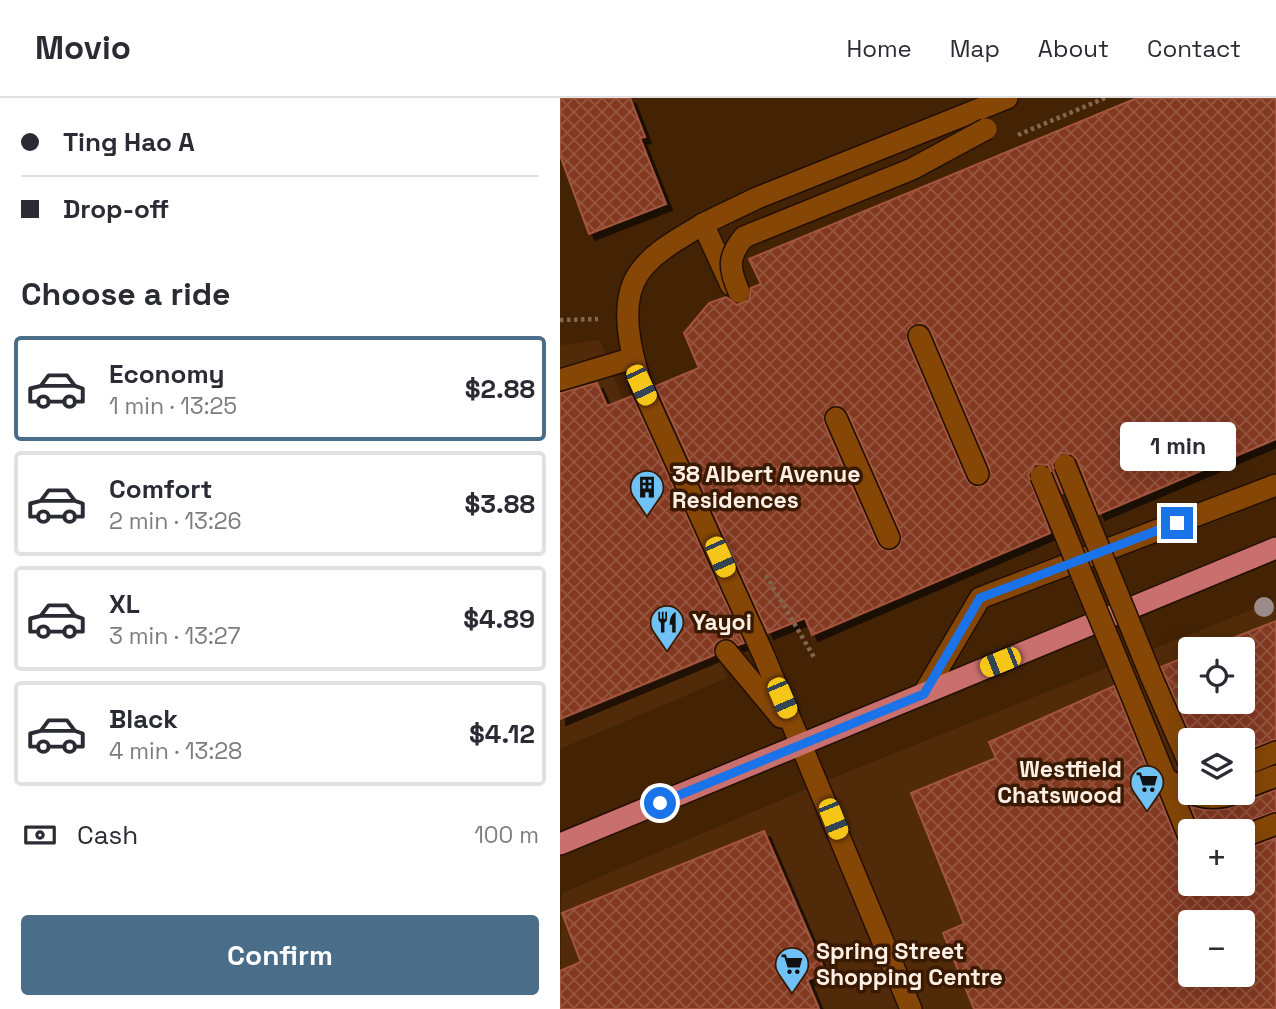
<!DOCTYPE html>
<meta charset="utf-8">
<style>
:root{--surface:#fff;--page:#f7f7f7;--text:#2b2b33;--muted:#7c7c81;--line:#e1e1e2;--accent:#4a6e8a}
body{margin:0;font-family:"Space Grotesk",sans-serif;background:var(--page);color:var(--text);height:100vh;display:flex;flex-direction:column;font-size:26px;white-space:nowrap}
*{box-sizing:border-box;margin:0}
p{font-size:23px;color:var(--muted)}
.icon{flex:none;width:38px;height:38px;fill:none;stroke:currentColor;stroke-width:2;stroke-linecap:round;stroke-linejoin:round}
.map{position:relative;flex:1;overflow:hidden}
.details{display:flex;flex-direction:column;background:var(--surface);width:560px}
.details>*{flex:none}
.top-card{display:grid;align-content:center;height:154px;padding:0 21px;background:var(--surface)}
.controls{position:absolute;left:618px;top:539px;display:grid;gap:14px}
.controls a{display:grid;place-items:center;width:77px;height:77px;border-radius:7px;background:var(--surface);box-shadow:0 4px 18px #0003;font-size:35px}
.end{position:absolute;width:32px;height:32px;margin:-16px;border:9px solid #1a73e8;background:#fff;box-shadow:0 0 0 4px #fff}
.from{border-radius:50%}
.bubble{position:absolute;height:49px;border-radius:7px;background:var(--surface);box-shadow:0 4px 18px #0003;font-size:23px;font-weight:700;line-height:49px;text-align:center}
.car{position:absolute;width:21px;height:42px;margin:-21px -10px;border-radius:9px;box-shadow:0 0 5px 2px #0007;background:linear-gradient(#f5c518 24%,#345 0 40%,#f5c518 0 76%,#345 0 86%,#f5c518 0)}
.top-card b{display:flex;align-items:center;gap:24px;height:66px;font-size:26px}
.top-card b+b{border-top:2px solid var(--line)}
.top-card i{width:18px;height:18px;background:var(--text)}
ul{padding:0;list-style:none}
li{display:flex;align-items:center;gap:21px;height:105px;margin:0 14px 10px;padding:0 7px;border:4px solid var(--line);border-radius:7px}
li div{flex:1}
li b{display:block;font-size:26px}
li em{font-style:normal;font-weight:700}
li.current{border-color:var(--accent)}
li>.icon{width:63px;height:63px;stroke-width:1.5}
h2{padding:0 21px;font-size:32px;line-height:84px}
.pay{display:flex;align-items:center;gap:18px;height:77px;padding:0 21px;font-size:26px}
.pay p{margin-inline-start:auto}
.button{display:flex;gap:14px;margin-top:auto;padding:14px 21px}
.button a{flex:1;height:80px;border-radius:7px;background:var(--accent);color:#fff;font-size:28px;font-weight:700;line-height:80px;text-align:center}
header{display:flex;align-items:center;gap:42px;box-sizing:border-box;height:98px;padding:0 35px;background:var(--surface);border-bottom:2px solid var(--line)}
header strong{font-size:33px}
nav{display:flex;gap:38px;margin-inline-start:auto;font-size:24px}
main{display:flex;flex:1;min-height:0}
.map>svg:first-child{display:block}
.built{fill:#512b09;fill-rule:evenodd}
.building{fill:url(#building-cross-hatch);stroke:#a3553d;stroke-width:2;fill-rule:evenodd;filter:url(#shadow)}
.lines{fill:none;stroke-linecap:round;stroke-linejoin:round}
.minor-casing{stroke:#230f01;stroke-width:24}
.major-casing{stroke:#230f01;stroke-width:24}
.path{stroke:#826750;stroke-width:4.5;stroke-dasharray:3.5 3.5;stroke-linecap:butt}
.minor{stroke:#864706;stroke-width:21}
.major{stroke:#c96f6d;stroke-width:21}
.minor-bridge-casing{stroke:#230f01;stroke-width:24;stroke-linecap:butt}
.minor-bridge{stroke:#864706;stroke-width:21}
.tree{fill:#9d8a8b}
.route{stroke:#1a73e8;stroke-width:9}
.labels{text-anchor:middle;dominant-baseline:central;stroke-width:7;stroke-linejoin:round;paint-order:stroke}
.poi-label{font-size:23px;font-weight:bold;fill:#feefe5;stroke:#391900;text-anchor:start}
</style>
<header>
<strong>Movio</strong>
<nav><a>Home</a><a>Map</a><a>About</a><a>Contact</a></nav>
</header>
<main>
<section class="details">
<div class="top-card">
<b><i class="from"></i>Ting Hao A</b>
<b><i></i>Drop-off</b>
</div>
<h2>Choose a ride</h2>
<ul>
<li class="current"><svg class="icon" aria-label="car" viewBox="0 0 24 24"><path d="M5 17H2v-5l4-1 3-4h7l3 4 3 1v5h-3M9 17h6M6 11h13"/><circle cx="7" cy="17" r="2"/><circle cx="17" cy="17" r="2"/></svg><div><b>Economy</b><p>1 min · 13:25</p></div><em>$2.88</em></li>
<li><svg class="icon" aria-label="car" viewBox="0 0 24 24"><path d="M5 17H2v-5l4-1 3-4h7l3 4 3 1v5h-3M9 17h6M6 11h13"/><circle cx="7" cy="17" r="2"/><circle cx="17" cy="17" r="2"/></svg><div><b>Comfort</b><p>2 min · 13:26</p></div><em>$3.88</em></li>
<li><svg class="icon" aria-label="car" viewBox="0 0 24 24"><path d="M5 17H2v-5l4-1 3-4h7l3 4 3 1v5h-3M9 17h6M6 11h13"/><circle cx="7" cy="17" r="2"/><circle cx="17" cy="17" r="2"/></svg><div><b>XL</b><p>3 min · 13:27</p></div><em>$4.89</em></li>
<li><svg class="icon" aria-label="car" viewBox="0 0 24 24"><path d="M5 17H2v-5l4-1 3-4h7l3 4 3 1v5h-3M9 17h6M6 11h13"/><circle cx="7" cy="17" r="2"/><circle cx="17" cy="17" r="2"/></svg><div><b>Black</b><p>4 min · 13:28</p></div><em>$4.12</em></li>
</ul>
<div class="pay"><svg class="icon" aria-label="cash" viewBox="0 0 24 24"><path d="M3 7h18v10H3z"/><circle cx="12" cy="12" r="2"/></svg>Cash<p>100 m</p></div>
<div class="button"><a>Confirm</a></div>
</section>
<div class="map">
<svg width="716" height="911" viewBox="0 0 716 911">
<defs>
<pattern id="building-cross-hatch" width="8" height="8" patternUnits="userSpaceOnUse" patternTransform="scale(1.75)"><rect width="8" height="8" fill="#833921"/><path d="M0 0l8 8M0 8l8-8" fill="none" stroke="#965641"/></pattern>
<filter id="shadow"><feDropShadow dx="6" dy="6" stdDeviation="0" flood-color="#0009"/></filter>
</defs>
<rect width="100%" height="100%" fill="#442305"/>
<!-- built -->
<g class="built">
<path d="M40 242 167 580 0 651V247Z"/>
<path d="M716 502V911H0L2 795 275 679ZM630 551H682V604H630ZM630 642H682V695H630ZM630 733H682V786H630ZM630 824H682V877H630Z"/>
</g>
<!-- building -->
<g class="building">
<path d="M0 0H70L85 39 80 40 106 106 29 136 0 57Z"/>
<path d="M577 0H716V341L539 416 517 361 512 356 501 355 492 366 503 396 488 367 475 366 468 377 490 435 252 537 245 520 208 535 96 288 139 270 124 235 149 205 166 199 177 207 189 202 191 190 201 186 189 161ZM361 225 371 233 430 371 429 383 423 388 411 387 406 381 347 243 349 230ZM278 307 288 315 341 435 340 447 334 452 322 451 317 445 264 325 266 312Z"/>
<path d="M37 285 47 308 72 298 184 545 178 547 171 541 163 540 154 548V557L0 621V295Z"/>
<path d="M716 523V641L682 654V642H633L601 569 630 557V604H682V551H645Z"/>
<path d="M554 588 618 746 630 754V786H682V752L716 740V911H414L383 835 404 826 351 695 436 660 429 644ZM630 824H682V877H630Z"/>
<path d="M716 692V713L677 727 671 733H641L631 709 646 712 667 711Z"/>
<path d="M204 733 265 874 247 882 259 911H0V873L21 864 2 815Z"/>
</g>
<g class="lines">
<defs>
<g id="minor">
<path d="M143 126C121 140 94 153 79 175 58 205 71 255 81 287L204 558 351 911"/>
<path d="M171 187 143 126 197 100 447 0"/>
<path d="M359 238 418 376"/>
<path d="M0 282 73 260"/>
<path d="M276 320 329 440"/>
<path d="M166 553 221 619"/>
<path d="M591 578 630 667"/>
<path d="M567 586 630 741"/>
<path d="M364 595 420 500 716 387"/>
<path d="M682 668 716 654"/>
<path d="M606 681C629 695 647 706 675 695"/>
<path d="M682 691 716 678"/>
<path d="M682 739 716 726"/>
</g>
<path id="major" d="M0 746 716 450"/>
</defs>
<!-- minor casing -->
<use href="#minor" class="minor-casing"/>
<!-- major casing -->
<use href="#major" class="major-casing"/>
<!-- path -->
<g class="path">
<path d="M458 37 545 0"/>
<path d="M0 222 38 221"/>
<path d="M206 477 255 561"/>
</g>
<!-- minor -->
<use href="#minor" class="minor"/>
<!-- major -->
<use href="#major" class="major"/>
<defs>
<g id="minor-bridge">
<path d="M179 194C169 171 167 159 184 139L352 71 426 31"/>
<path d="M505 367 591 578"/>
<path d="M481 378 567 586"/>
</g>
</defs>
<!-- minor-bridge casing -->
<use href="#minor-bridge" class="minor-bridge-casing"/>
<!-- minor-bridge -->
<use href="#minor-bridge" class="minor-bridge"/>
</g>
<!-- trees -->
<circle class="tree" cx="704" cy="509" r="10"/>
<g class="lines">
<!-- route -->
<path class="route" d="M100 705 364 596 420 500 617 425"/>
</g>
<!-- icons -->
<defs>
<symbol id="building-pin" viewBox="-11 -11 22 30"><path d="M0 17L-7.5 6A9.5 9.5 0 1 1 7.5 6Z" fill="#70c1f4" stroke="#391900"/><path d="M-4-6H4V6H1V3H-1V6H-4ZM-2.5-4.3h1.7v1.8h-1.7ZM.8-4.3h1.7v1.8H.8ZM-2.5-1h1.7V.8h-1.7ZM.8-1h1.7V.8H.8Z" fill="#111"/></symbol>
<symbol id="restaurant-pin" viewBox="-11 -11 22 30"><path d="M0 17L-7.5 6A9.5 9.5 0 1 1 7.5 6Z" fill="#70c1f4" stroke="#391900"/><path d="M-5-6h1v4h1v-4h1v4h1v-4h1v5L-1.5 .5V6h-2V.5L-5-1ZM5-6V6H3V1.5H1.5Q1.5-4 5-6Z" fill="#111"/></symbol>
<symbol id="supermarket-pin" viewBox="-11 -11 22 30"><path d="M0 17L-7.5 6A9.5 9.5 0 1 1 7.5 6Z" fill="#70c1f4" stroke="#391900"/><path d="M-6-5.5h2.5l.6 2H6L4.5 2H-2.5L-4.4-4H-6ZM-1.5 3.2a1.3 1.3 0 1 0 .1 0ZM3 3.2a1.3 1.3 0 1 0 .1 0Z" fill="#111"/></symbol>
</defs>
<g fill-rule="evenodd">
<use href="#building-pin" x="68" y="370" width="38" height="52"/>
<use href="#restaurant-pin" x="88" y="505" width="38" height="52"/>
<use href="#supermarket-pin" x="568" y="665" width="38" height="52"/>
<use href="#supermarket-pin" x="213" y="847" width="38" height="52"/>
</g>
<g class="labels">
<!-- poi labels -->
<g class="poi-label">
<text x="112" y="376">38 Albert Avenue<tspan x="112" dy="26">Residences</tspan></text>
<text x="132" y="524">Yayoi</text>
<text x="562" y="671" text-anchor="end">Westfield<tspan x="562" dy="26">Chatswood</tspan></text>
<text x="256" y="853">Spring Street<tspan x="256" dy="26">Shopping Centre</tspan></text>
</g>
</g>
</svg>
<div class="controls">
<a><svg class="icon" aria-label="locate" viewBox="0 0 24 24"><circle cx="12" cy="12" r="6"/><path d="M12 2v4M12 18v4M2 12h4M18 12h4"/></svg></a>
<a><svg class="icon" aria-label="layers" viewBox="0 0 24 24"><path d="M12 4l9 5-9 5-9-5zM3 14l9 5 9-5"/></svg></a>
<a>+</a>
<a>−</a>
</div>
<i class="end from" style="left:100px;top:705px"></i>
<i class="end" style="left:617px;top:425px"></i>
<div class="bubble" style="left:560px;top:324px;width:116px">1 min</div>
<i class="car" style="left:81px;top:287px;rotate:155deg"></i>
<i class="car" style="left:160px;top:459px;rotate:156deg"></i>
<i class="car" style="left:440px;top:564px;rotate:248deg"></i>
<i class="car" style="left:222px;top:600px;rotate:157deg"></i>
<i class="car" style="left:273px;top:721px;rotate:158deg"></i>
</div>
</main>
